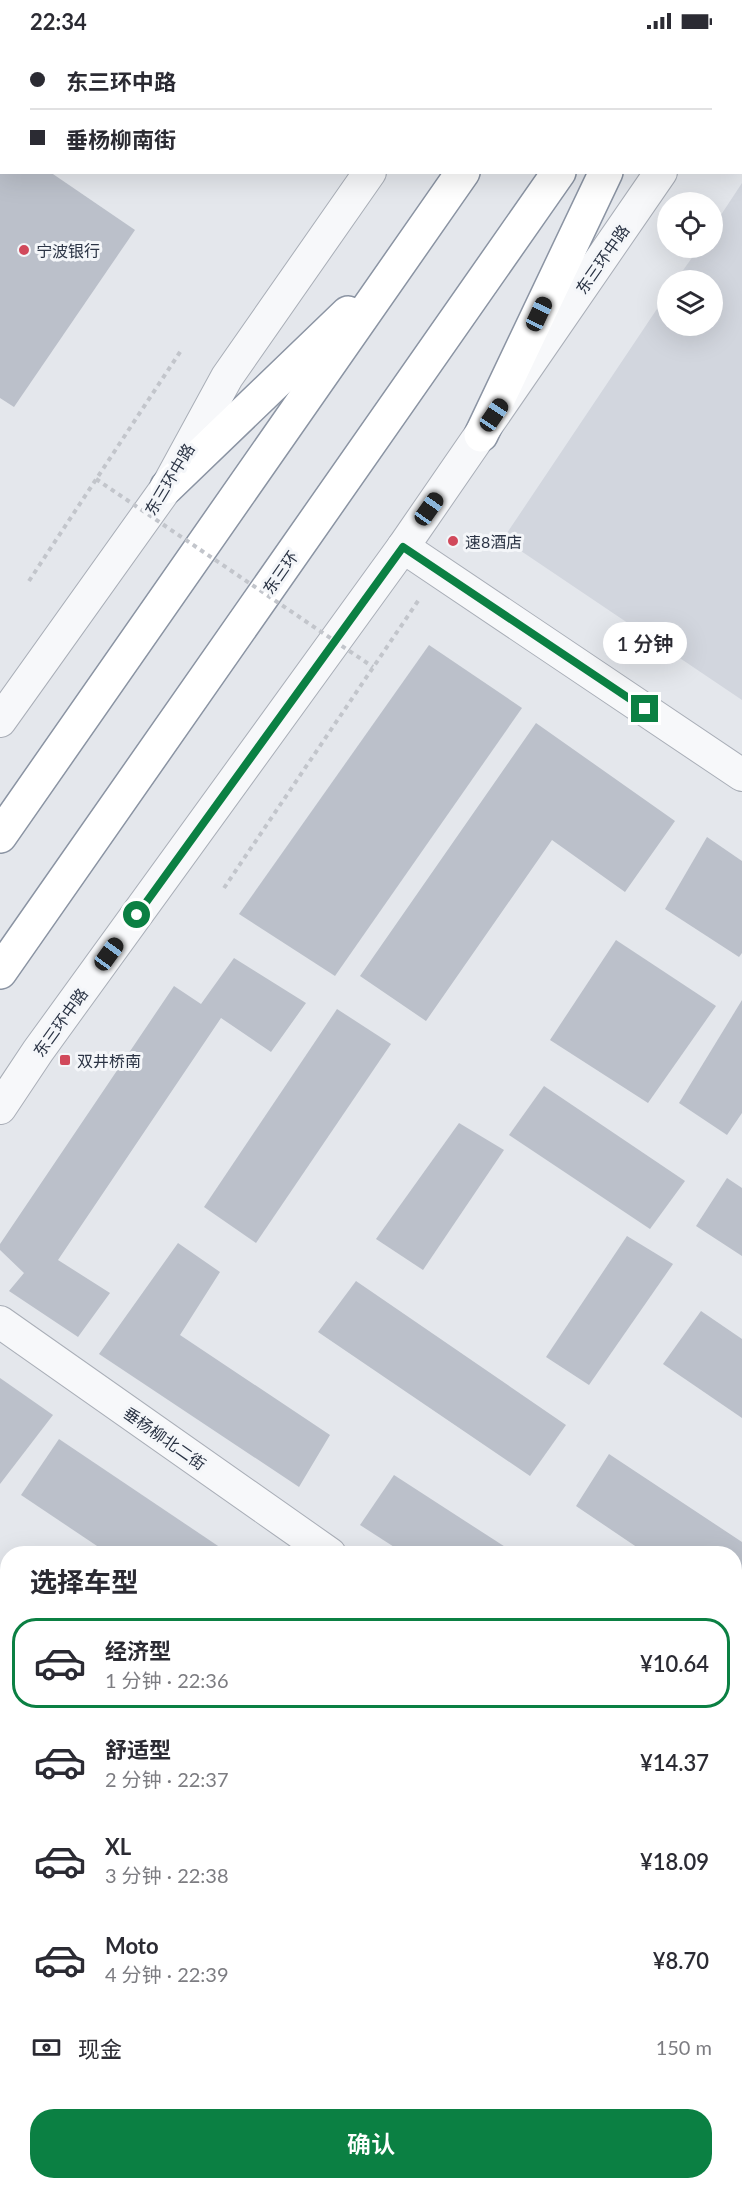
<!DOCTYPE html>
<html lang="zh">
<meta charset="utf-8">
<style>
:root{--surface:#fff;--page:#f7f7f7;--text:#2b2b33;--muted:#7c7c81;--line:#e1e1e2;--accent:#0b8043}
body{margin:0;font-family:Lato,"Noto Sans SC",sans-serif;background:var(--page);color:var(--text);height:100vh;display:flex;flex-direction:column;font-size:22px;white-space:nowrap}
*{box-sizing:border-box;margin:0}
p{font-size:20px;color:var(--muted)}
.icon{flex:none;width:33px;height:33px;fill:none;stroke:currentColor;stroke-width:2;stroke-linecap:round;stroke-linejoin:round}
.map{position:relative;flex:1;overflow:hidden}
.details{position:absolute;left:0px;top:1504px;width:742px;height:644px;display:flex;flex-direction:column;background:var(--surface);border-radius:24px 24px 0 0;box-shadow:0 6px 24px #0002}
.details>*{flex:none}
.top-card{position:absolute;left:0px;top:0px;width:742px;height:132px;box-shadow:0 6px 24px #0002;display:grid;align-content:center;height:132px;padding:0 30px;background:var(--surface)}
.fabs{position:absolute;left:657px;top:150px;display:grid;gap:12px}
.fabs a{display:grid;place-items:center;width:66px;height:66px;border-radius:50%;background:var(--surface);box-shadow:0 6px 24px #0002;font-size:30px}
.end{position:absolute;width:27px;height:27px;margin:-14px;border:8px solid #0b8043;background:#fff;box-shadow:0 0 0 3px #fff}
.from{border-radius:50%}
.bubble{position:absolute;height:42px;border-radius:21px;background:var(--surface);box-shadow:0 6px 24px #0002;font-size:20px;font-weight:600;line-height:42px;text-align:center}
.car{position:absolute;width:18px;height:36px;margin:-18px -9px;border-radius:8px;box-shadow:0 0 4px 2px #0007;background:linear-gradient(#222 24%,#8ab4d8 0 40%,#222 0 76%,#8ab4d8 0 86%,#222 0)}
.top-card b{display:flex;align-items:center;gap:21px;height:57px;font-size:22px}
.top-card b+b{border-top:2px solid var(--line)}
.top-card i{width:15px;height:15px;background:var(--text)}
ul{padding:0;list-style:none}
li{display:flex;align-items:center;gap:18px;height:90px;margin:0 12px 9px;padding:0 18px;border:3px solid transparent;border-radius:24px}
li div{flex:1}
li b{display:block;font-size:22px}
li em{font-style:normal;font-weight:600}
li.current{border-color:var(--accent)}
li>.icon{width:54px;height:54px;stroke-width:1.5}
h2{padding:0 30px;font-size:27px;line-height:72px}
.pay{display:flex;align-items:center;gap:15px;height:66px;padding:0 30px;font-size:22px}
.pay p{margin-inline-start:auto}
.primary-button{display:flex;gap:12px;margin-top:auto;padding:12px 30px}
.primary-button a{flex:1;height:69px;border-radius:24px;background:var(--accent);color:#fff;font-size:24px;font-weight:600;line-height:69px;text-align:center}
.status{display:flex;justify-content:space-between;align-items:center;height:42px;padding:0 30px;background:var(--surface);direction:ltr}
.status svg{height:16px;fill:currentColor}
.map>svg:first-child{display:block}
.built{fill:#d2d6de}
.building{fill:#bbc0ca}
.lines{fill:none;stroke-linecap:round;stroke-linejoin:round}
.minor-casing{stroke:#a9aeb7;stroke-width:34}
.highway-casing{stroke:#8b94a3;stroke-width:36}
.path{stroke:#c2c5cb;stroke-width:4;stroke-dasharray:4.5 4.5;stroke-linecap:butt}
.minor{stroke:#f7f8fa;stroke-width:32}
.highway{stroke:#fff;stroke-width:33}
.path-bridge{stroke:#c2c5cb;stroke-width:4;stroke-dasharray:4.5 4.5;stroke-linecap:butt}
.route{stroke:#0b8043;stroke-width:8}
.poi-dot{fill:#d1495b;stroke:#f4f6f9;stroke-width:2}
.labels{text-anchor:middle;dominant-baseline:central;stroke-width:6;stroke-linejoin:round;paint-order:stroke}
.poi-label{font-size:16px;fill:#2b3445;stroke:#f4f6f9;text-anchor:start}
.street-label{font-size:16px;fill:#2b3445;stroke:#f4f6f9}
</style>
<div class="status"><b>22:34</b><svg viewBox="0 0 49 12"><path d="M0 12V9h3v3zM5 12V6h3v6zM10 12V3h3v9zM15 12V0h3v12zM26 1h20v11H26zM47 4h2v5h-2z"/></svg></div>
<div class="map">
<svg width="742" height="2147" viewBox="0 0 742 2147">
<rect width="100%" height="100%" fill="#e4e7ec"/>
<!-- built -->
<g class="built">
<path d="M742 141V658L503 497 667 252 668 284H712V238H676L699 206H712L713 185Z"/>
<path d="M735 1991 742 1996V2065L735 2075Z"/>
<path d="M472 2141H690L685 2147H482Z"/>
</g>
<!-- building -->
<g class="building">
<path d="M0 130H50L135 188 14 365 0 356Z"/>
<path d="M429 603 522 666 335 934 239 872Z"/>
<path d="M536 681 675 779 625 850 552 798 426 979 360 934Z"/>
<path d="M707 795 742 819V911L739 915 665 867Z"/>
<path d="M616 898 716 964 648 1061 550 998Z"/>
<path d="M234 916 306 961 271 1010 221 976 58 1218 110 1251 78 1295 9 1249 24 1231 0 1208V1202L174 944 201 962Z"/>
<path d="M742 958V1071L727 1093 679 1061Z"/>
<path d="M337 967 391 1002 256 1201 204 1165Z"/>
<path d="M544 1044 685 1139 650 1187 509 1093Z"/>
<path d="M459 1081 504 1108 423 1228 376 1197Z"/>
<path d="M727 1136 742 1146V1214L696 1184Z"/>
<path d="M627 1194 673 1222 589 1343 546 1315Z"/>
<path d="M178 1201 220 1230 180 1293 330 1393 299 1445 99 1312Z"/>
<path d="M356 1239 566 1383 530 1434 318 1290Z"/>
<path d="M701 1269 742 1297V1376L663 1322Z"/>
<path d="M0 1336 53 1373 0 1442Z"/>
<path d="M59 1397 230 1512H109L21 1453Z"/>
<path d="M609 1412 742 1500V1576L735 1571V1512H647L576 1464Z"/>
<path d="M394 1433 516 1512H405L360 1483Z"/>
<path d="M0 1571 8 1576V1650L0 1645Z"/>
<path d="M735 1664 742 1669V1746L735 1741Z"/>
<path d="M0 1779 8 1784V1857L0 1852Z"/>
<path d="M735 1908 742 1913V1996L735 1991Z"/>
<path d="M0 2014 6 2019 0 2028Z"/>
<path d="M58 2140H177L186 2147H67Z"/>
</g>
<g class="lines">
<defs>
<g id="minor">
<path d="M459 2 460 0"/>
<path d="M741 15 742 14"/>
<path d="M403 505 742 733"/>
<path d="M0 679 167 445 227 335 370 130"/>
<path d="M0 1066 38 1009 403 505 661 130"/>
<path d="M0 1280 330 1512"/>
<path d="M735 1796 742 1801"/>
<path d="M0 2097 8 2086"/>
<path d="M735 2127 742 2117"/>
</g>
<g id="highway">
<path d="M553 2 554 0"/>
<path d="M649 2 650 0"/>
<path d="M481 393 606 130"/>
<path d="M167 445 348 271"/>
<path d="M0 794 463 130"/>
<path d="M0 930 559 130"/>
</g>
</defs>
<!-- minor casing -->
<use href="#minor" class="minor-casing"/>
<!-- highway casing -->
<use href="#highway" class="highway-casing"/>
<!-- path -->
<g class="path">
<path d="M29 539 182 307"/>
<path d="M224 846 420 556"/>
</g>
<!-- minor -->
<use href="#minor" class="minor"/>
<!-- highway -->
<use href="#highway" class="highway"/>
<!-- path-bridge -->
<path class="path-bridge" d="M96 437 373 625"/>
</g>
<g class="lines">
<!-- route -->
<path class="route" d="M137 873 403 505 645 667"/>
</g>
<!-- markers -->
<g class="poi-dot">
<circle cx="24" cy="208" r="6"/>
<circle cx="453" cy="499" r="6"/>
<rect x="59" y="1012" width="12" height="12" rx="3"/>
</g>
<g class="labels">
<!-- poi labels -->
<g class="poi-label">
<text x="36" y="208">宁波银行</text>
<text x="465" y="499">速8酒店</text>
<text x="77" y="1018">双井桥南</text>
</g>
<!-- street labels -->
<g class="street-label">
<text transform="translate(602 217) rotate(-55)">东三环中路</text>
<text transform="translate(169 437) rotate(-59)">东三环中路</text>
<text transform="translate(280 530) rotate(-55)">东三环</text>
<text transform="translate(60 980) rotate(-54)">东三环中路</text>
<text transform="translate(165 1396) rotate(35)">垂杨柳北二街</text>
</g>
</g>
</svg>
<div class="fabs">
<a><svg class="icon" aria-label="locate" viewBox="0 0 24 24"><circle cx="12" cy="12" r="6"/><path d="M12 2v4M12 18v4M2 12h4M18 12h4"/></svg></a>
<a><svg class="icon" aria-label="layers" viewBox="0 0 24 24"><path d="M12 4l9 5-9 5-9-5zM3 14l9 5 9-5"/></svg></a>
</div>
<i class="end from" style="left:137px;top:873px"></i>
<i class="end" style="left:645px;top:667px"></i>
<div class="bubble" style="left:603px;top:580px;width:84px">1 分钟</div>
<i class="car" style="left:539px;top:272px;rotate:25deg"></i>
<i class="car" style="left:494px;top:373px;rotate:34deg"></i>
<i class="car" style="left:429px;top:467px;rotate:35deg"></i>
<i class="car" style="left:109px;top:912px;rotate:36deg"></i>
<div class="top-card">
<b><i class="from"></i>东三环中路</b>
<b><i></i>垂杨柳南街</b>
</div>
<section class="details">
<h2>选择车型</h2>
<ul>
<li class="current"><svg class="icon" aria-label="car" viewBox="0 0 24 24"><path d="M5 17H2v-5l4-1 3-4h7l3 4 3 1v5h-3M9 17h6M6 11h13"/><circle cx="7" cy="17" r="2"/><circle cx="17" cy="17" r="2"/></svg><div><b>经济型</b><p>1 分钟 · 22:36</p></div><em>¥10.64</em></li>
<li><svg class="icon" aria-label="car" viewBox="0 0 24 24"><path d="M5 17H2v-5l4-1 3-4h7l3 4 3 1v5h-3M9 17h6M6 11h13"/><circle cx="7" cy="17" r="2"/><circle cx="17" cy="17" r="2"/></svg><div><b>舒适型</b><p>2 分钟 · 22:37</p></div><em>¥14.37</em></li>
<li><svg class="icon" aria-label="car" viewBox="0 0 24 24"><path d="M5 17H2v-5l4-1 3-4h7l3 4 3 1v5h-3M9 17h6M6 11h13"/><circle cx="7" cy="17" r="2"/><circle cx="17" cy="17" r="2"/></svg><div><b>XL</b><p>3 分钟 · 22:38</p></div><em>¥18.09</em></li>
<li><svg class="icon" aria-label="car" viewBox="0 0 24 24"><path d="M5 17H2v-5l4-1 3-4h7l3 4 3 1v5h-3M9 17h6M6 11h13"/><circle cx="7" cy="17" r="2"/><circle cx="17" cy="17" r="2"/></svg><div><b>Moto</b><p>4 分钟 · 22:39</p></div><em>¥8.70</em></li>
</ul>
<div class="pay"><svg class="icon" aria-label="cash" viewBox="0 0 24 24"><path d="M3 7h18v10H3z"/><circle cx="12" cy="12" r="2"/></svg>现金<p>150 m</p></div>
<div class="primary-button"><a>确认</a></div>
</section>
</div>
